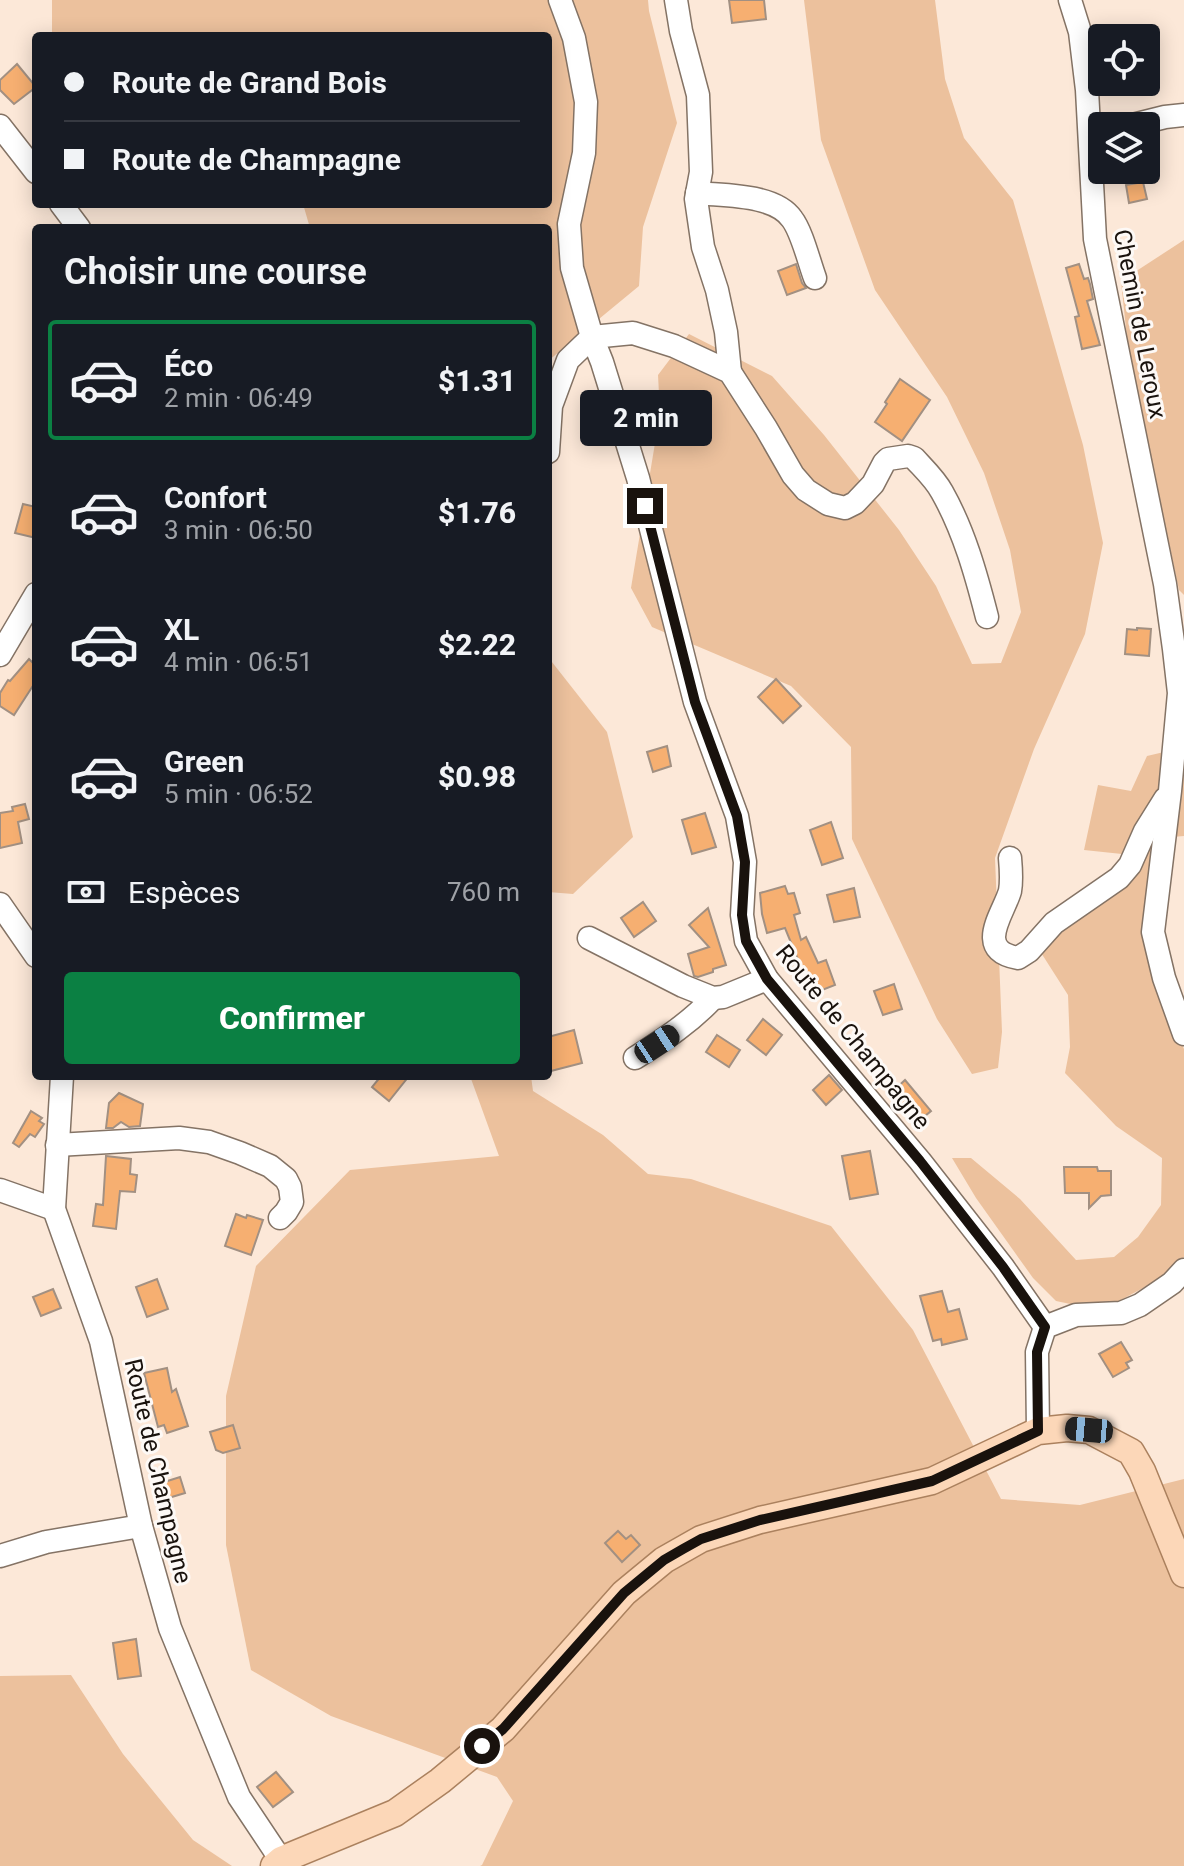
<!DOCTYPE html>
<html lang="fr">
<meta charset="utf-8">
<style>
:root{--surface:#171b24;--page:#242831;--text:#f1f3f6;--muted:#9ea1a6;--line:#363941;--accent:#0b8043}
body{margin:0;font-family:Roboto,sans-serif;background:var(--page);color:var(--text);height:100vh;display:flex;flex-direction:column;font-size:30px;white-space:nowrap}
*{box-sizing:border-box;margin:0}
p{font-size:26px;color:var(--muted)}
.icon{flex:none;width:44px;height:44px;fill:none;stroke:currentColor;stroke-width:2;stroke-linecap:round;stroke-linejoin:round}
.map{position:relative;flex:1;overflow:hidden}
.side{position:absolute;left:32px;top:224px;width:520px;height:856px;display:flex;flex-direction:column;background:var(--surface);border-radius:8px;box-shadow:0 4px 20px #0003}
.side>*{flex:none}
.top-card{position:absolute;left:32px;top:32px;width:520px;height:176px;border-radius:8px;box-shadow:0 4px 20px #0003;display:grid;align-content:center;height:176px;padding:0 32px;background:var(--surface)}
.controls{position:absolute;left:1088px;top:24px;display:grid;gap:16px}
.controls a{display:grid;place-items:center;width:72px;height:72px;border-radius:8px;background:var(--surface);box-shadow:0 4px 20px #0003;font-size:40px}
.end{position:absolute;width:36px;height:36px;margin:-18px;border:10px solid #19120d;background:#fff;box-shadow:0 0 0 4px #fff}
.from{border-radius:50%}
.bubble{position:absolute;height:56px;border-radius:8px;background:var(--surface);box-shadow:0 4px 20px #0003;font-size:26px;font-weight:800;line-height:56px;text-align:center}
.car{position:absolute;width:24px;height:48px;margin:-24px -12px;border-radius:10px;box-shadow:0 0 6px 2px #0007;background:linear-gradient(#222 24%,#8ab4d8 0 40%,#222 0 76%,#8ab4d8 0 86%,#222 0)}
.top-card b{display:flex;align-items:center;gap:28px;height:76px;font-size:30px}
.top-card b+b{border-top:2px solid var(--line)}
.top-card i{width:20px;height:20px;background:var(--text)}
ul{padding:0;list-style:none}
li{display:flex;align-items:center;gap:24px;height:120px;margin:0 16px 12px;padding:0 16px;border:4px solid transparent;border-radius:8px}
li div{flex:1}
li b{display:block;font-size:30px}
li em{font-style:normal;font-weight:800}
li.current{border-color:var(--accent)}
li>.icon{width:72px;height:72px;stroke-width:1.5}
h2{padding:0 32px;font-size:36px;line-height:96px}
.pay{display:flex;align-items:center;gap:20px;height:88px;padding:0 32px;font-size:30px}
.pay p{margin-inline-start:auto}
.cta{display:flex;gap:16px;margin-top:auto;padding:16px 32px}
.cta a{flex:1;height:92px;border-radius:8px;background:var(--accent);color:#fff;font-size:32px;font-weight:800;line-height:92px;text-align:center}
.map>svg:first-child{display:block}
.green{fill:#ecc19d}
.building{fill:#f6af71;stroke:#a29082;stroke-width:2}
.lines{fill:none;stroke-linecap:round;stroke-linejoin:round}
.minor-casing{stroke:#847365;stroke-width:25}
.major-casing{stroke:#ab815e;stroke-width:29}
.minor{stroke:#fff;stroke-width:22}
.major{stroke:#fcd7b8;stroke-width:26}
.route{stroke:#19120d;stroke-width:10}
.labels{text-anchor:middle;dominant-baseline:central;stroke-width:6;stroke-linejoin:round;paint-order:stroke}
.street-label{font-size:24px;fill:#19120d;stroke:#fdf9f6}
</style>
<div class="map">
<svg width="1184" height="1866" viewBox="0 0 1184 1866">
<rect width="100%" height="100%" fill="#fce8d8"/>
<!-- green -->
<g class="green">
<path d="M52 0H648L649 11 677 123 643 227 639 286 548 361V228H310L303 204H548V36H52Z"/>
<path d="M804 0H935L945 79 964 138 1013 200 1083 445 1103 543 1085 634 1034 749 995 858 1002 1032 998 1068 972 1074 937 1019 852 839 851 747 791 686 652 627 631 588 660 413 658 375 689 334 772 376 824 435 899 530 936 586 972 664 1001 663 1021 612 1010 550 984 473 947 397 875 290 821 140Z"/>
<path d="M1184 240V595L1179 590 1129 357 1121 281Z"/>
<path d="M548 657 607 732 633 837 573 894 548 892Z"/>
<path d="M1184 723V836L1172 837 1152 866 1177 1034 1184 1049V1257L1158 1280 1117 1302 1080 1306 1056 1301 1033 1278 976 1198 952 1158H971L1020 1199 1076 1260 1114 1257 1138 1237 1161 1205 1162 1158 1116 1126 1065 1073 1070 1047 1068 995 1038 948 1115 884 1122 854 1084 850 1098 785 1131 791 1147 756 1181 748Z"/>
<path d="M470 1076H531L533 1091 603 1135 648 1174 691 1179 831 1226 913 1330 1001 1499 1080 1505 1184 1479V1866H480L482 1865 513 1801 497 1777 331 1716 251 1670 226 1545V1396L256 1266 350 1170 499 1156Z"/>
<path d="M71 1675 123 1754 193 1840 232 1866H0V1676Z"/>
</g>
<!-- building -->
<g class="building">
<path d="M729 0H764L766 19 732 23Z"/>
<path d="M17 64 36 87 14 104 0 90V80Z"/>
<path d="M1143 182 1147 199 1129 203 1126 185Z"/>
<path d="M796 264 802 283 806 288 787 295 778 271Z"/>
<path d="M1079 264 1084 279 1088 278 1090 284 1093 299 1087 301 1100 345 1082 349 1075 317 1079 316 1066 268Z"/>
<path d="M900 379 930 400 902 441 875 422 887 404 885 402Z"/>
<path d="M23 504 36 507V538L15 533Z"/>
<path d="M1137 628 1151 629 1149 656 1125 654 1127 629 1137 630Z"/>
<path d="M29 659 36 666V681L14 715 0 706V693L8 680 10 681Z"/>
<path d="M776 679 801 706 783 723 758 697Z"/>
<path d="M667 746 671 766 653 772 647 752Z"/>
<path d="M25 804 29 819 18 822 22 843 0 848V813L13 811 12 807Z"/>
<path d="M705 813 716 847 692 854 682 820Z"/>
<path d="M831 822 843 858 822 865 810 830Z"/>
<path d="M785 886 788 894 794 893 800 913 794 915 801 940 806 937 818 963 826 960 835 985 812 994 785 928 767 933 762 914 760 893Z"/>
<path d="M854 888 860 917 834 922 827 895Z"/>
<path d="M643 902 656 921 634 937 621 918Z"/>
<path d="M708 908 726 965 713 969V972L698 977 694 976 688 954 709 947 689 925Z"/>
<path d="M894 984 902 1009 883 1015 874 991Z"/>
<path d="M763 1019 782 1035 766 1055 747 1040Z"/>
<path d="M574 1030 582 1063 551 1071 548 1056V1037Z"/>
<path d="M717 1035 740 1050 729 1067 706 1052Z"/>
<path d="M829 1075 842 1090 826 1105 813 1090Z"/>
<path d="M381 1076H409L389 1101 372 1087Z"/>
<path d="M905 1080 931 1111 915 1124 897 1104 890 1094Z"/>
<path d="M119 1093 143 1104 140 1126 129 1127 121 1122 113 1128H106L109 1103Z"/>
<path d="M31 1111 42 1118 39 1121 44 1124 35 1137 30 1134 19 1147 13 1143Z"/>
<path d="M870 1151 878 1194 850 1199 842 1156Z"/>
<path d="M106 1156 131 1159 130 1174 137 1175 135 1192 120 1191 116 1229 93 1226 96 1204 103 1205Z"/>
<path d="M1064 1167H1097L1098 1171H1111V1195L1101 1196 1089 1208V1193H1065Z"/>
<path d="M236 1214 246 1218 247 1215 263 1220 251 1255 225 1246Z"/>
<path d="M157 1279 168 1309 147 1317 136 1287Z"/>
<path d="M53 1289 61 1308 41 1316 33 1297Z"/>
<path d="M942 1291 948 1312 959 1309 967 1339 942 1345 941 1339 933 1341 920 1296Z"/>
<path d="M1121 1342 1132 1360 1126 1363 1129 1368 1113 1377 1099 1354Z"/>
<path d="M167 1368 172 1392 176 1389 188 1426 167 1433 164 1425 158 1427 144 1373Z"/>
<path d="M233 1425 240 1448 223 1453 216 1450 210 1432Z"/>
<path d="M180 1477 185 1493 162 1500 158 1484Z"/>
<path d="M618 1531 626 1539 631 1535 640 1545 622 1562 605 1543Z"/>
<path d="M136 1639 141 1676 118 1679 113 1643Z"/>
<path d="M276 1772 293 1792 273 1807 257 1787Z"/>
</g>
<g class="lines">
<defs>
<g id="minor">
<path d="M560 0 574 38 586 102 584 153 569 224 572 268 592 337 602 362 638 478 695 702 737 816 745 862 742 915 746 941 767 979 920 1161 1003 1267 1045 1327"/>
<path d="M676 0 681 31 698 95 701 172 696 199 703 247 717 290 726 332 730 372"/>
<path d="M1070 0 1080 32 1087 90 1095 239 1165 584 1174 649 1179 693 1170 791 1153 932 1164 978 1184 1034"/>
<path d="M0 126 36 172"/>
<path d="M1129 126 1165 117 1184 115"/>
<path d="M697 193C725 196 775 194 792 219 802 232 809 262 815 278"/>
<path d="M61 204 79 228"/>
<path d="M548 452 551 406 568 360 592 337 633 333 674 346 730 372 766 428 793 475 806 490 828 504 845 508 855 503 873 484 884 463 888 459 908 456 914 458C924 469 935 479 942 492 964 531 976 574 987 617"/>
<path d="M0 655 36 594"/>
<path d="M1010 858C1011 869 1012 880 1010 891 1004 913 973 950 1018 958L1029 951 1054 923 1119 878 1130 865 1145 831 1165 799"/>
<path d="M0 904 36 956"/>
<path d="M589 938 683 986 713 998 723 997 767 979"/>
<path d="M635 1058C663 1040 690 1023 713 998"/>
<path d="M62 1076 54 1209 101 1341 141 1526 170 1628 239 1797 281 1860"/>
<path d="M57 1145 179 1138 209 1142 240 1153 270 1166 286 1179 290 1187 292 1202 286 1212 280 1218"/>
<path d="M0 1190 54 1209"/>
<path d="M1038 1431 1037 1352 1045 1327 1076 1315 1121 1313 1140 1305 1172 1283 1184 1270"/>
<path d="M0 1556 46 1542 141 1526"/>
</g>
<path id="major" d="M274 1866 281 1860 395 1813 440 1781 503 1729 624 1593 664 1560 701 1539 760 1520 932 1481 1038 1431 1067 1428 1089 1430 1131 1452 1142 1471 1184 1574"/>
</defs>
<!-- minor casing -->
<use href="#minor" class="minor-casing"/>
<!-- major casing -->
<use href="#major" class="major-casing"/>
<!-- minor -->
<use href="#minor" class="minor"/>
<!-- major -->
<use href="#major" class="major"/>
</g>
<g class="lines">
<!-- route -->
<path class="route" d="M482 1746 503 1729 624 1593 664 1560 683 1549 701 1539 760 1520 932 1481 1038 1431 1037 1352 1045 1327 1003 1267 920 1161 767 979 746 941 742 915 745 862 737 816 695 702 645 506"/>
</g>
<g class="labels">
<!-- street labels -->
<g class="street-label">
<text transform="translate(1140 324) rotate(79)">Chemin de Leroux</text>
<text transform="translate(853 1037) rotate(51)">Route de Champagne</text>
<text transform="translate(158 1471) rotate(77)">Route de Champagne</text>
</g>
</g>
</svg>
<div class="controls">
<a><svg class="icon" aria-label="locate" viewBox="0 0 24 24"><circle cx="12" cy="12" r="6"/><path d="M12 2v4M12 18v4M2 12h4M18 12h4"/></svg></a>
<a><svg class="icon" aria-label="layers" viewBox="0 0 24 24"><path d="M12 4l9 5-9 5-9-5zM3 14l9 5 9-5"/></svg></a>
</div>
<i class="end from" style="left:482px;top:1746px"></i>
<i class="end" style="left:645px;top:506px"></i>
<div class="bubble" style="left:580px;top:390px;width:132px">2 min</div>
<i class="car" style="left:657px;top:1044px;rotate:57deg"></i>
<i class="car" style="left:1089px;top:1430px;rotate:275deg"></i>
<div class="top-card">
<b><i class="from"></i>Route de Grand Bois</b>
<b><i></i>Route de Champagne</b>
</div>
<section class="side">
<h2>Choisir une course</h2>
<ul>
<li class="current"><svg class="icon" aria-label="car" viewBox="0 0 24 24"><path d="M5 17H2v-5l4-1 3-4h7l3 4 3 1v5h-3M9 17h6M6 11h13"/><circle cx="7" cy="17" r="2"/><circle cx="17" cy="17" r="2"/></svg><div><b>Éco</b><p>2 min · 06:49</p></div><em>$1.31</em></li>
<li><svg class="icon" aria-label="car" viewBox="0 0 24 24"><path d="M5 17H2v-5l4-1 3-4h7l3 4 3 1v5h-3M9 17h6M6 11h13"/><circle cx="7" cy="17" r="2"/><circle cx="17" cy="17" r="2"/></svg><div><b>Confort</b><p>3 min · 06:50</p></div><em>$1.76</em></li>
<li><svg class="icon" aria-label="car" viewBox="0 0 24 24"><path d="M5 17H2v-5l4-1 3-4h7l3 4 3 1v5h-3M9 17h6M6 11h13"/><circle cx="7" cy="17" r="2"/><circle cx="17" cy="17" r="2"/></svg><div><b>XL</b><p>4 min · 06:51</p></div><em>$2.22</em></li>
<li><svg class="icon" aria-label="car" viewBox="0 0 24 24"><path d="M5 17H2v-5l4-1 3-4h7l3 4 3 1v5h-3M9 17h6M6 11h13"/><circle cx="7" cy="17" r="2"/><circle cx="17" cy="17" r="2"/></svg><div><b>Green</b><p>5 min · 06:52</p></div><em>$0.98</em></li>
</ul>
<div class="pay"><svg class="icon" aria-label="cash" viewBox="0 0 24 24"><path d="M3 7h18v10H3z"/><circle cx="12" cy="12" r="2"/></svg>Espèces<p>760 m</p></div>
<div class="cta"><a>Confirmer</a></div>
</section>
</div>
